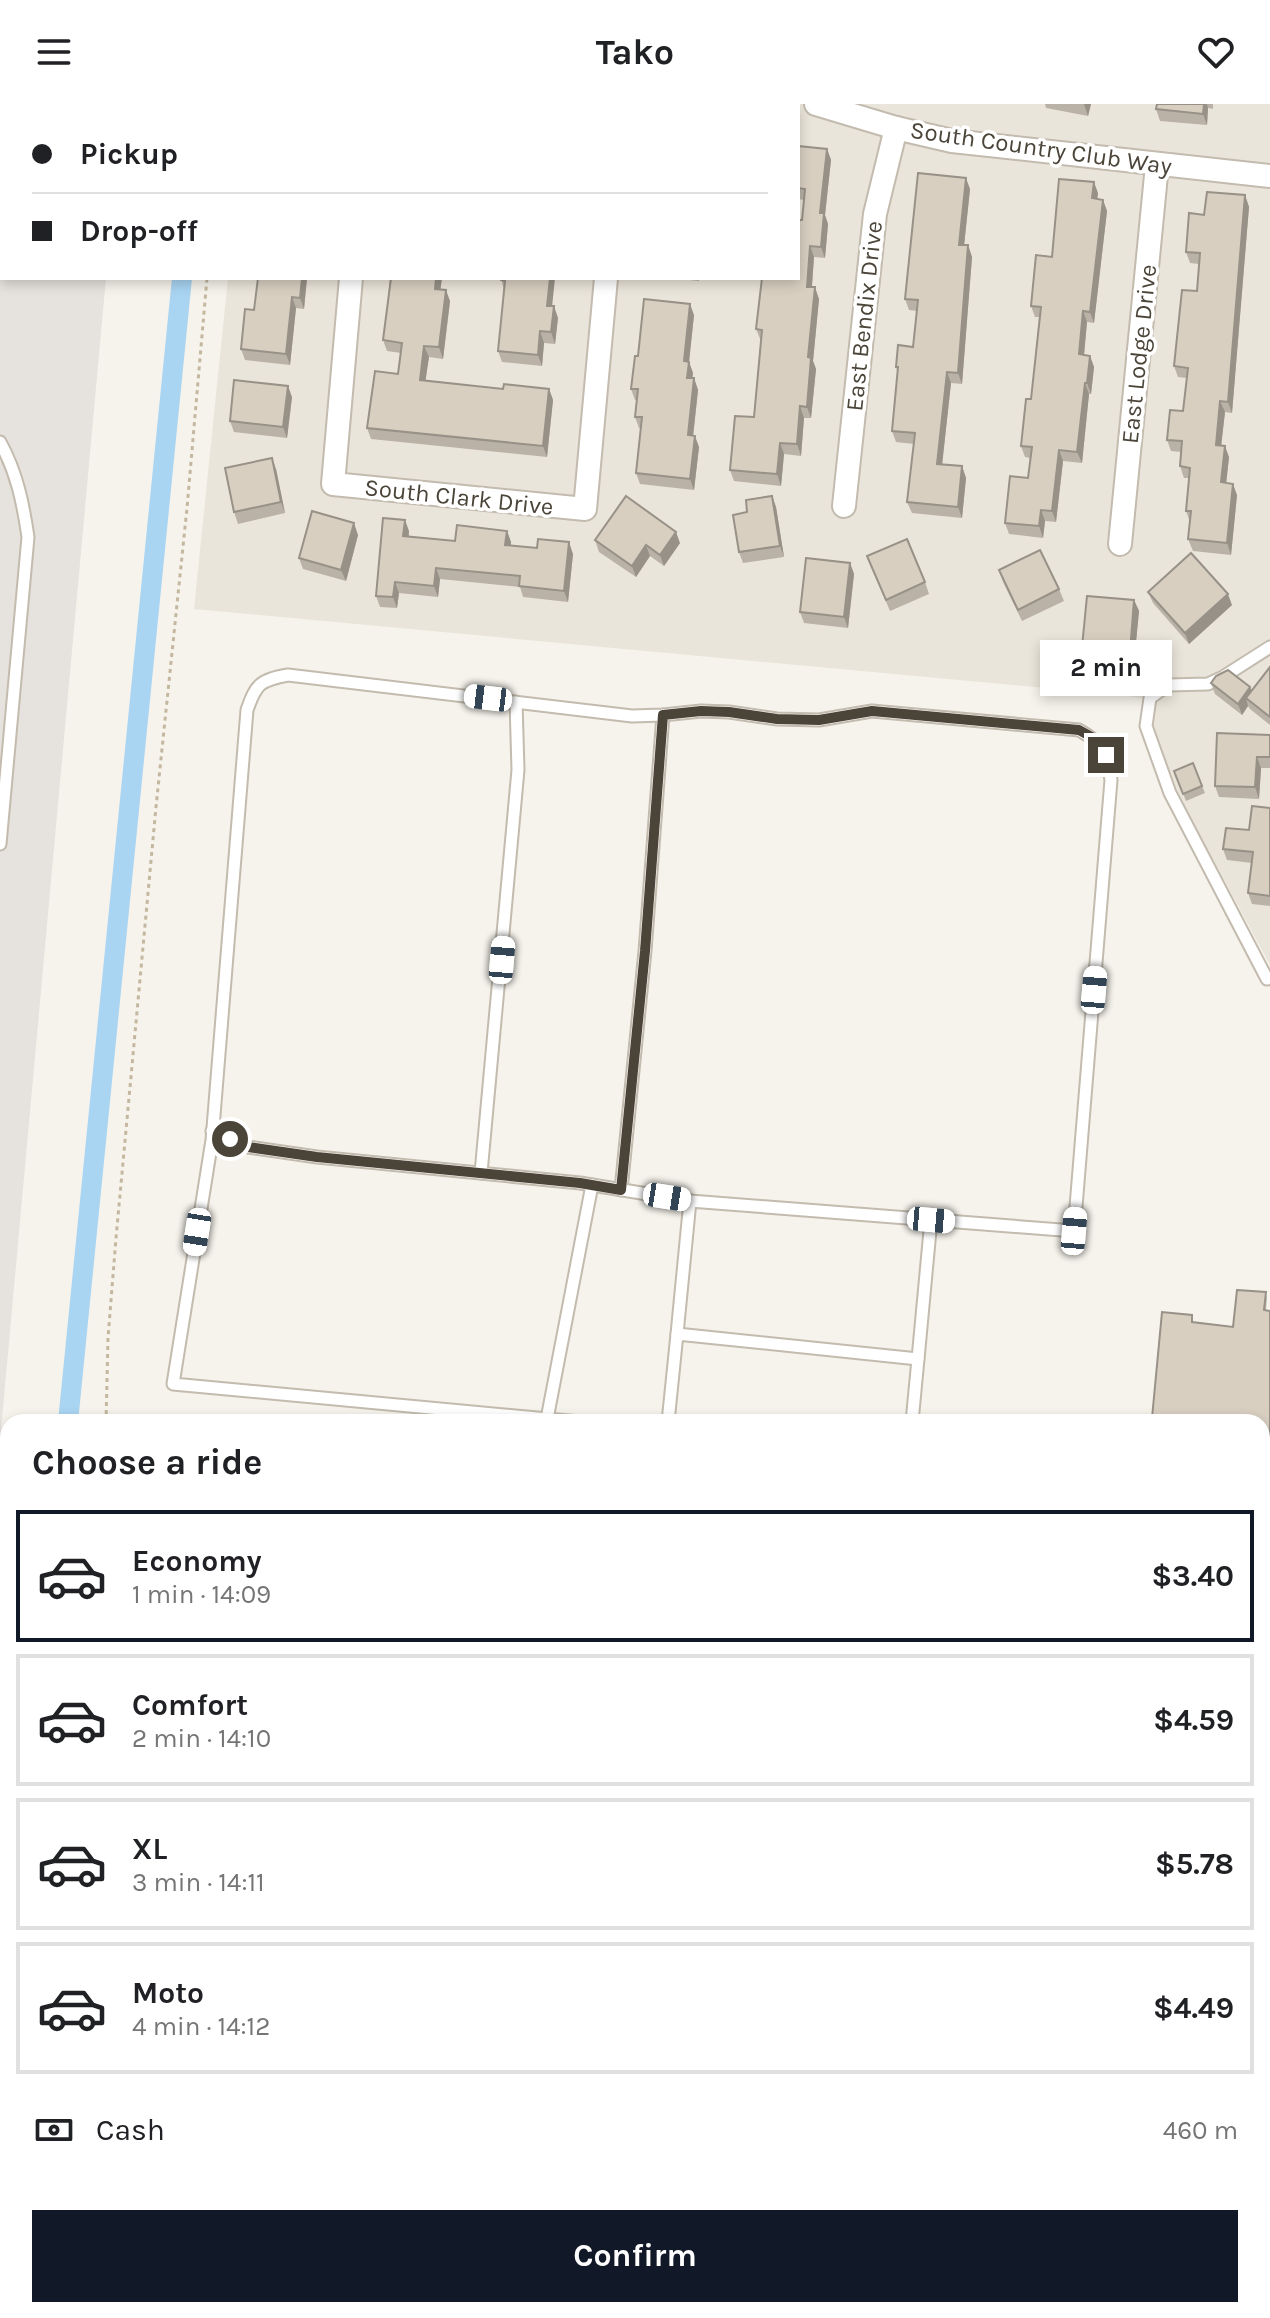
<!DOCTYPE html>
<meta charset="utf-8">
<style>
:root{--surface:#fff;--page:#f2f2f2;--text:#202124;--muted:#757577;--line:#e0e0e0;--accent:#111827}
body{margin:0;font-family:Karla,sans-serif;background:var(--page);color:var(--text);height:100vh;display:flex;flex-direction:column;font-size:30px;white-space:nowrap}
*{box-sizing:border-box;margin:0}
p{font-size:26px;color:var(--muted)}
.icon{flex:none;width:44px;height:44px;fill:none;stroke:currentColor;stroke-width:2;stroke-linecap:round;stroke-linejoin:round}
.map{position:relative;flex:1;overflow:hidden}
.sheet{position:absolute;left:0px;top:1310px;width:1270px;height:904px;display:flex;flex-direction:column;background:var(--surface);border-radius:24px 24px 0 0;box-shadow:0 4px 12px #0003}
.sheet>*{flex:none}
.hud{position:absolute;left:0px;top:0px;width:800px;height:176px;box-shadow:0 4px 12px #0003;display:grid;align-content:center;height:176px;padding:0 32px;background:var(--surface)}
.end{position:absolute;width:36px;height:36px;margin:-18px;border:10px solid #4b4439;background:#fff;box-shadow:0 0 0 4px #fff}
.from{border-radius:50%}
.bubble{position:absolute;height:56px;border-radius:0px;background:var(--surface);box-shadow:0 4px 12px #0003;font-size:26px;font-weight:700;line-height:56px;text-align:center}
.car{position:absolute;width:24px;height:48px;margin:-24px -12px;border-radius:10px;box-shadow:0 0 6px 2px #0007;background:linear-gradient(#fff 24%,#345 0 40%,#fff 0 76%,#345 0 86%,#fff 0)}
.hud b{display:flex;align-items:center;gap:28px;height:76px;font-size:30px}
.hud b+b{border-top:2px solid var(--line)}
.hud i{width:20px;height:20px;background:var(--text)}
ul{padding:0;list-style:none}
li{display:flex;align-items:center;gap:24px;height:132px;margin:0 16px 12px;padding:0 16px;border:4px solid var(--line);border-radius:0px}
li div{flex:1}
li b{display:block;font-size:30px}
li em{font-style:normal;font-weight:700}
li.on{border-color:var(--accent)}
li>.icon{width:72px;height:72px;stroke-width:1.5}
h2{padding:0 32px;font-size:36px;line-height:96px}
.pay{display:flex;align-items:center;gap:20px;height:88px;padding:0 32px;font-size:30px}
.pay p{margin-inline-start:auto}
.button{display:flex;gap:16px;margin-top:auto;padding:16px 32px}
.button a{flex:1;height:92px;border-radius:0px;background:var(--accent);color:#fff;font-size:32px;font-weight:700;line-height:92px;text-align:center}
header{display:flex;justify-content:space-between;align-items:center;height:104px;padding:0 32px;background:var(--surface);font-size:36px;font-weight:700}
.map>svg:first-child{display:block}
.residential{fill:#eae5da}
.industrial{fill:#e6e2dd}
.green{fill:#d2eab5}
.lines{fill:none;stroke-linecap:round;stroke-linejoin:round}
.canal{stroke:#a9d4f2;stroke-width:20}
.lane-casing{stroke:#c2bbae;stroke-width:15}
.street-casing{stroke:#c2bbae;stroke-width:26}
.secondary-casing{stroke:#d6c79b;stroke-width:34}
.highway-casing{stroke:#e0a43c;stroke-width:42}
.path{stroke:#c4b79f;stroke-width:3;stroke-dasharray:4 4;stroke-linecap:butt}
.lane{stroke:#fff;stroke-width:11}
.street{stroke:#fff;stroke-width:22}
.secondary{stroke:#fff3cd;stroke-width:30}
.highway{stroke:#ffcf6e;stroke-width:38}
.wall{fill:#bab2a6}
.shaded-wall{fill:#979187}
.building{fill:#d8cfc1;stroke:#979187;stroke-width:2}
.route{stroke:#4b4439;stroke-width:10}
.labels{text-anchor:middle;dominant-baseline:central;stroke-width:7;stroke-linejoin:round;paint-order:stroke}
.street-label{font-size:24px;fill:#4b4439;stroke:#fff}
</style>
<header><svg class="icon" aria-label="menu" viewBox="0 0 24 24"><path d="M4 6h16M4 12h16M4 18h16"/></svg>Tako<svg class="icon" aria-label="heart" viewBox="0 0 24 24"><path d="M12 20l-8-8c-3-5 5-10 8-4 3-6 11-1 8 4z"/></svg></header>
<div class="map">
<svg width="1270" height="2214" viewBox="0 0 1270 2214">
<rect width="100%" height="100%" fill="#f6f3ec"/>
<!-- residential -->
<path class="residential" d="M245 0H1270V861L1181 696 1152 622 1155 596 1120 591 194 505 228 174H798V2H245Z"/>
<!-- industrial -->
<path class="industrial" d="M0 0H119V2H2V174H106L0 1337Z"/>
<!-- green -->
<path class="green" d="M25 2206H320L405 2214H24Z"/>
<g class="lines">
<!-- canal -->
<g class="canal">
<path d="M200 2V0"/>
<path d="M68 1318 182 174"/>
</g>
<defs>
<g id="lane">
<path d="M0 338C17 369 23 399 28 433L0 740"/>
<path d="M1267 875 1170 689 1146 622 1150 594 1168 581 1208 580 1223 573 1270 543"/>
<path d="M212 1027 248 1043 317 1053 580 1079 690 1097"/>
<path d="M481 1069 518 666 516 598"/>
<path d="M621 1086 645 847 663 611"/>
<path d="M918 1255 931 1116"/>
<path d="M547 1315 592 1081"/>
<path d="M580 1318 173 1280 212 1036 247 606C256 580 260 576 288 571L632 612 663 611 701 607 729 608 777 615 819 616 872 607 1079 626C1105 641 1106 647 1111 676L1074 1127 690 1097 677 1230"/>
<path d="M668 1318 677 1230 918 1255 912 1318"/>
</g>
<g id="street">
<path d="M816 0 896 24 952 37 1270 72"/>
<path d="M371 2V0"/>
<path d="M634 2 635 0"/>
<path d="M351 174 333 380 585 405 606 174"/>
<path d="M844 402 875 110 896 24"/>
<path d="M1120 440 1157 61"/>
</g>
<g id="secondary">
<path d="M0 1826 8 1827"/>
<path d="M1262 2020 1270 2021"/>
<path d="M0 2075 8 2076"/>
<path d="M745 2206 787 2214"/>
</g>
<g id="highway">
<path d="M0 1920 8 1921"/>
<path d="M0 2006 8 2007"/>
<path d="M1262 2068H1270"/>
<path d="M1262 2134 1270 2135"/>
<path d="M874 2206 914 2214"/>
<path d="M1209 2206 1258 2214"/>
</g>
</defs>
<!-- lane casing -->
<use href="#lane" class="lane-casing"/>
<!-- street casing -->
<use href="#street" class="street-casing"/>
<!-- secondary casing -->
<use href="#secondary" class="secondary-casing"/>
<!-- highway casing -->
<use href="#highway" class="highway-casing"/>
<!-- path -->
<g class="path">
<path d="M225 2V0"/>
<path d="M106 1318 108 1234 116 1134 156 703 187 404 207 174"/>
<path d="M0 2116 8 2108"/>
<path d="M0 2123 8 2135"/>
<path d="M7 2214 8 2206"/>
</g>
<!-- lane -->
<use href="#lane" class="lane"/>
<!-- street -->
<use href="#street" class="street"/>
<!-- secondary -->
<use href="#secondary" class="secondary"/>
<!-- highway -->
<use href="#highway" class="highway"/>
</g>
<!-- wall -->
<g class="wall">
<path d="M1045 0H1091L1088 12 1046 4Z"/>
<path d="M1157 0H1213V5L1208 4 1207 21 1160 17 1156 5Z"/>
<path d="M798 42 827 45 831 56 825 111 828 120 825 154 814 153 812 183 819 195 813 257 816 265 811 314H804L801 352 784 350 781 382 734 377 730 366 754 313 761 237 756 225 802 116 804 96 798 95Z"/>
<path d="M970 85 964 141H968L972 153 962 280 951 279 942 360 962 362 966 374 962 414 912 409 907 398 914 340 896 338 892 327 898 269 896 263 913 243 917 207 909 206 905 195Z"/>
<path d="M1098 89 1097 95 1103 96 1107 107 1094 219 1087 218 1084 251 1090 252 1094 263 1091 290H1089L1082 359 1063 357 1056 418 1045 417 1043 434 1009 430 1005 419 1028 374 1030 354 1025 353 1021 342 1031 295 1039 213H1035L1031 202 1052 153Z"/>
<path d="M1245 91 1249 103 1232 309 1225 308 1221 341 1229 353 1226 379 1237 391 1231 451 1193 447 1188 435 1190 418 1186 407 1189 374H1184L1180 362 1181 348 1171 347 1167 336 1183 307 1187 274 1178 273 1174 262 1197 187 1199 160 1190 159 1186 148 1204 111Z"/>
<path d="M258 174H307L304 205 296 204 290 261 245 256 241 245 254 206Z"/>
<path d="M389 174H442L440 185 450 197 443 255 429 253 425 276 503 285H549L553 296 547 353 371 335 367 324 398 270 401 249 387 247 383 236 390 176Z"/>
<path d="M501 174 552 202 558 214 555 240 544 239 542 262 502 258 498 247 504 186Z"/>
<path d="M671 174H699V177Z"/>
<path d="M694 211 689 258 693 269 692 274H694L698 286 693 332 699 343 694 386 640 380 636 369 641 324H639L635 313 637 296H635L631 285 638 252Z"/>
<path d="M292 293 287 334 234 328 230 317Z"/>
<path d="M276 365 285 409 238 420 234 408Z"/>
<path d="M772 392 776 403 784 453 743 459 739 448 747 408Z"/>
<path d="M409 427V433L455 437 507 427 511 438V442L573 450 568 498 523 493 520 483 440 475 438 493 399 489 397 504 380 503 376 492Z"/>
<path d="M358 431 346 477 303 465 299 454Z"/>
<path d="M595 436 680 439 664 462 650 452 636 473 599 448Z"/>
<path d="M867 452 925 478 929 490 890 507Z"/>
<path d="M850 459 854 470 848 524 804 519 800 508Z"/>
<path d="M999 466 1059 485 1064 497 1022 517 1003 478Z"/>
<path d="M1148 488 1232 501 1189 540 1153 499Z"/>
<path d="M1134 496 1139 507 1134 559 1086 555 1082 543Z"/>
<path d="M1270 563V621L1250 605 1248 602 1242 611 1215 590 1211 579 1250 583 1252 586Z"/>
<path d="M1270 631V664H1261L1259 695 1219 693 1215 682Z"/>
<path d="M1193 659 1205 689 1186 697 1174 667Z"/>
<path d="M1270 704V802L1252 800 1248 789 1252 759 1227 756 1223 745 1249 726Z"/>
<path d="M1267 1192 1266 1206 1270 1207V1422L1262 1420V1318H1153L1152 1314 1192 1211 1193 1218 1233 1223Z"/>
<path d="M1262 1447H1270V1512L1262 1511Z"/>
</g>
<!-- shaded-wall -->
<g class="shaded-wall">
<path d="M1084 0H1091L1088 12Z"/>
<path d="M1204 0H1207L1208 4 1207 21 1203 10Z"/>
<path d="M827 45 831 56 825 111 828 120 825 154 821 143 820 109Z"/>
<path d="M966 74 970 85 963 152 959 141Z"/>
<path d="M1094 78 1098 89 1096 106 1092 94Z"/>
<path d="M1245 91 1249 103 1232 309 1228 298Z"/>
<path d="M1103 96 1107 107 1094 219 1090 208Z"/>
<path d="M968 141 972 153 962 280 958 269Z"/>
<path d="M810 142 814 153 811 194 807 183Z"/>
<path d="M302 174H307L304 205 300 194Z"/>
<path d="M436 174H442L439 196 435 185Z"/>
<path d="M550 174H555L551 213 547 202Z"/>
<path d="M815 183 819 195 813 257 816 265 811 314 807 303 808 253Z"/>
<path d="M446 186 450 197 443 255 439 243Z"/>
<path d="M292 193 296 204 290 261 286 250Z"/>
<path d="M690 200 694 211 689 258 693 269 691 285 684 257Z"/>
<path d="M554 202 558 214 555 240 551 228Z"/>
<path d="M1083 207 1087 218 1083 262 1079 250Z"/>
<path d="M540 227 544 239 542 262 538 251Z"/>
<path d="M424 242 429 253 424 287 420 276Z"/>
<path d="M1090 252 1094 263 1091 290 1087 279Z"/>
<path d="M947 268 951 279 941 371 937 360Z"/>
<path d="M694 274 698 286 692 342 688 331Z"/>
<path d="M1085 279 1089 290 1082 359 1077 348Z"/>
<path d="M288 282 292 293 287 334 283 323Z"/>
<path d="M549 285 553 296 547 353 543 342Z"/>
<path d="M1220 297 1225 308 1220 352 1216 341Z"/>
<path d="M800 302 804 314 801 352 797 340Z"/>
<path d="M695 332 699 343 694 386 690 375Z"/>
<path d="M780 339 784 350 781 382 777 370Z"/>
<path d="M1225 342 1229 353 1225 390 1221 378Z"/>
<path d="M1059 346 1063 357 1056 418 1052 407Z"/>
<path d="M272 354 276 365 285 409 281 398Z"/>
<path d="M962 362 966 374 962 414 958 403Z"/>
<path d="M1233 380 1237 391 1231 451 1227 439Z"/>
<path d="M772 392 776 403 784 453 780 442Z"/>
<path d="M1041 406 1045 417 1043 434 1039 422Z"/>
<path d="M405 416 409 427 407 443 403 432Z"/>
<path d="M354 419 358 431 346 477 341 466Z"/>
<path d="M507 427 511 438 510 452 505 441Z"/>
<path d="M676 428 680 439 664 462 660 451Z"/>
<path d="M569 438 573 450 568 498 564 487Z"/>
<path d="M646 441 650 452 636 473 632 462Z"/>
<path d="M850 459 854 470 848 524 844 513Z"/>
<path d="M436 464 440 475 438 493 434 482Z"/>
<path d="M395 478 399 489 397 504 393 493Z"/>
<path d="M1228 490 1232 501 1189 540 1185 529Z"/>
<path d="M1134 496 1139 507 1134 559 1130 548Z"/>
<path d="M1250 583 1254 594H1246L1248 602 1242 611 1238 600Z"/>
<path d="M1257 653 1261 664 1259 695 1255 683Z"/>
</g>
<!-- building -->
<g class="building">
<rect x="276" y="0" width="43" height="2"/>
<path d="M410 0H457V2H409Z"/>
<rect x="528" y="0" width="45" height="2"/>
<path d="M671 0H733L732 2H671Z"/>
<path d="M1157 0H1204L1203 10 1156 5Z"/>
<path d="M798 42 827 45 820 109H824L821 143 810 142 807 183H815L808 253 811 254 807 303 800 302 797 340 780 339 777 370 730 366 735 312 754 313 762 226 756 225 762 174H798V116H802L805 85 798 84Z"/>
<path d="M918 69 966 74 959 141H968L958 269 947 268 937 360 962 362 958 403 907 398 915 329 892 327 898 263H896L898 241 913 243 918 196 905 195Z"/>
<path d="M1059 75 1094 78 1092 94 1103 96 1090 208 1083 207 1079 250 1090 252 1087 279H1085L1077 348 1059 346 1052 407 1041 406 1039 422 1005 419 1010 372 1028 374 1032 343 1021 342 1026 295H1031L1041 203 1031 202 1036 151 1052 153Z"/>
<path d="M1207 88 1245 91 1228 298 1220 297 1216 341 1225 342 1221 378 1233 380 1227 439 1188 435 1191 407H1186L1190 364 1180 362 1182 337 1167 336 1170 306 1183 307 1188 264 1174 262 1182 186 1197 187 1200 149 1186 148 1189 109 1204 111Z"/>
<path d="M258 174H302L300 194 292 193 286 250 241 245 245 205 254 206Z"/>
<path d="M391 174H436L435 185 446 186 439 243 424 242 420 276 503 285 504 280 549 285 543 342 367 324 375 267 398 270 402 239 383 236Z"/>
<path d="M501 174H550L547 202H554L551 228 540 227 538 251 498 247 505 177 501 176Z"/>
<path d="M644 195 690 200 684 257 689 258 687 274H694L688 331 695 332 690 375 636 369 642 313H635L638 285H631L635 252H638Z"/>
<path d="M234 276 288 282 283 323 230 317Z"/>
<path d="M272 354 281 398 234 408 225 364Z"/>
<path d="M626 392 676 428 660 451 646 441 632 462 595 436Z"/>
<path d="M772 392 780 442 739 448 733 411 747 408 746 396Z"/>
<path d="M312 407 354 419 341 466 299 454Z"/>
<path d="M383 414 405 416 403 432 455 437 457 421 507 427 505 441 537 444 538 435 569 438 564 487 519 482 520 472 436 464 434 482 395 478 393 493 376 492Z"/>
<path d="M907 435 925 478 886 496 867 452Z"/>
<path d="M1040 446 1059 485 1018 506 999 466Z"/>
<path d="M1191 449 1228 490 1185 529 1148 488Z"/>
<path d="M806 454 850 459 844 513 800 508Z"/>
<path d="M1087 492 1134 496 1130 548 1082 543Z"/>
<path d="M1270 563V613L1246 594Z"/>
<path d="M1228 566 1250 583 1238 600 1211 579 1216 572Z"/>
<path d="M1217 629 1270 631V653H1257L1255 683 1215 682Z"/>
<path d="M1193 659 1202 682 1183 690 1174 667Z"/>
<path d="M1252 702 1270 704V792L1248 789 1253 748 1223 745 1226 724 1249 726Z"/>
<path d="M1237 1186 1266 1188 1264 1206 1270 1207V1418L1262 1417V1318H1169V1316L1152 1314 1162 1208 1192 1211V1218L1233 1223Z"/>
<path d="M1262 1447H1270V1501L1262 1500Z"/>
</g>
<g class="lines">
<!-- route -->
<path class="route" d="M230 1035 248 1043 317 1053 580 1079 621 1086 645 847 663 611 701 607 729 608 777 615 819 616 872 607 1079 626 1097 636 1106 651"/>
</g>
<g class="labels">
<!-- street labels -->
<g class="street-label">
<text transform="translate(1041 44) rotate(8)">South Country Club Way</text>
<text transform="translate(864 212) rotate(-84)">East Bendix Drive</text>
<text transform="translate(1139 250) rotate(-84)">East Lodge Drive</text>
<text transform="translate(459 393) rotate(6)">South Clark Drive</text>
</g>
</g>
</svg>
<i class="end from" style="left:230px;top:1035px"></i>
<i class="end" style="left:1106px;top:651px"></i>
<div class="bubble" style="left:1040px;top:536px;width:132px">2 min</div>
<i class="car" style="left:488px;top:594px;rotate:277deg"></i>
<i class="car" style="left:502px;top:856px;rotate:5deg"></i>
<i class="car" style="left:1094px;top:886px;rotate:5deg"></i>
<i class="car" style="left:667px;top:1093px;rotate:99deg"></i>
<i class="car" style="left:931px;top:1116px;rotate:95deg"></i>
<i class="car" style="left:1074px;top:1127px;rotate:5deg"></i>
<i class="car" style="left:197px;top:1128px;rotate:189deg"></i>
<div class="hud">
<b><i class="from"></i>Pickup</b>
<b><i></i>Drop-off</b>
</div>
<section class="sheet">
<h2>Choose a ride</h2>
<ul>
<li class="on"><svg class="icon" aria-label="car" viewBox="0 0 24 24"><path d="M5 17H2v-5l4-1 3-4h7l3 4 3 1v5h-3M9 17h6M6 11h13"/><circle cx="7" cy="17" r="2"/><circle cx="17" cy="17" r="2"/></svg><div><b>Economy</b><p>1 min · 14:09</p></div><em>$3.40</em></li>
<li><svg class="icon" aria-label="car" viewBox="0 0 24 24"><path d="M5 17H2v-5l4-1 3-4h7l3 4 3 1v5h-3M9 17h6M6 11h13"/><circle cx="7" cy="17" r="2"/><circle cx="17" cy="17" r="2"/></svg><div><b>Comfort</b><p>2 min · 14:10</p></div><em>$4.59</em></li>
<li><svg class="icon" aria-label="car" viewBox="0 0 24 24"><path d="M5 17H2v-5l4-1 3-4h7l3 4 3 1v5h-3M9 17h6M6 11h13"/><circle cx="7" cy="17" r="2"/><circle cx="17" cy="17" r="2"/></svg><div><b>XL</b><p>3 min · 14:11</p></div><em>$5.78</em></li>
<li><svg class="icon" aria-label="car" viewBox="0 0 24 24"><path d="M5 17H2v-5l4-1 3-4h7l3 4 3 1v5h-3M9 17h6M6 11h13"/><circle cx="7" cy="17" r="2"/><circle cx="17" cy="17" r="2"/></svg><div><b>Moto</b><p>4 min · 14:12</p></div><em>$4.49</em></li>
</ul>
<div class="pay"><svg class="icon" aria-label="cash" viewBox="0 0 24 24"><path d="M3 7h18v10H3z"/><circle cx="12" cy="12" r="2"/></svg>Cash<p>460 m</p></div>
<div class="button"><a>Confirm</a></div>
</section>
</div>
